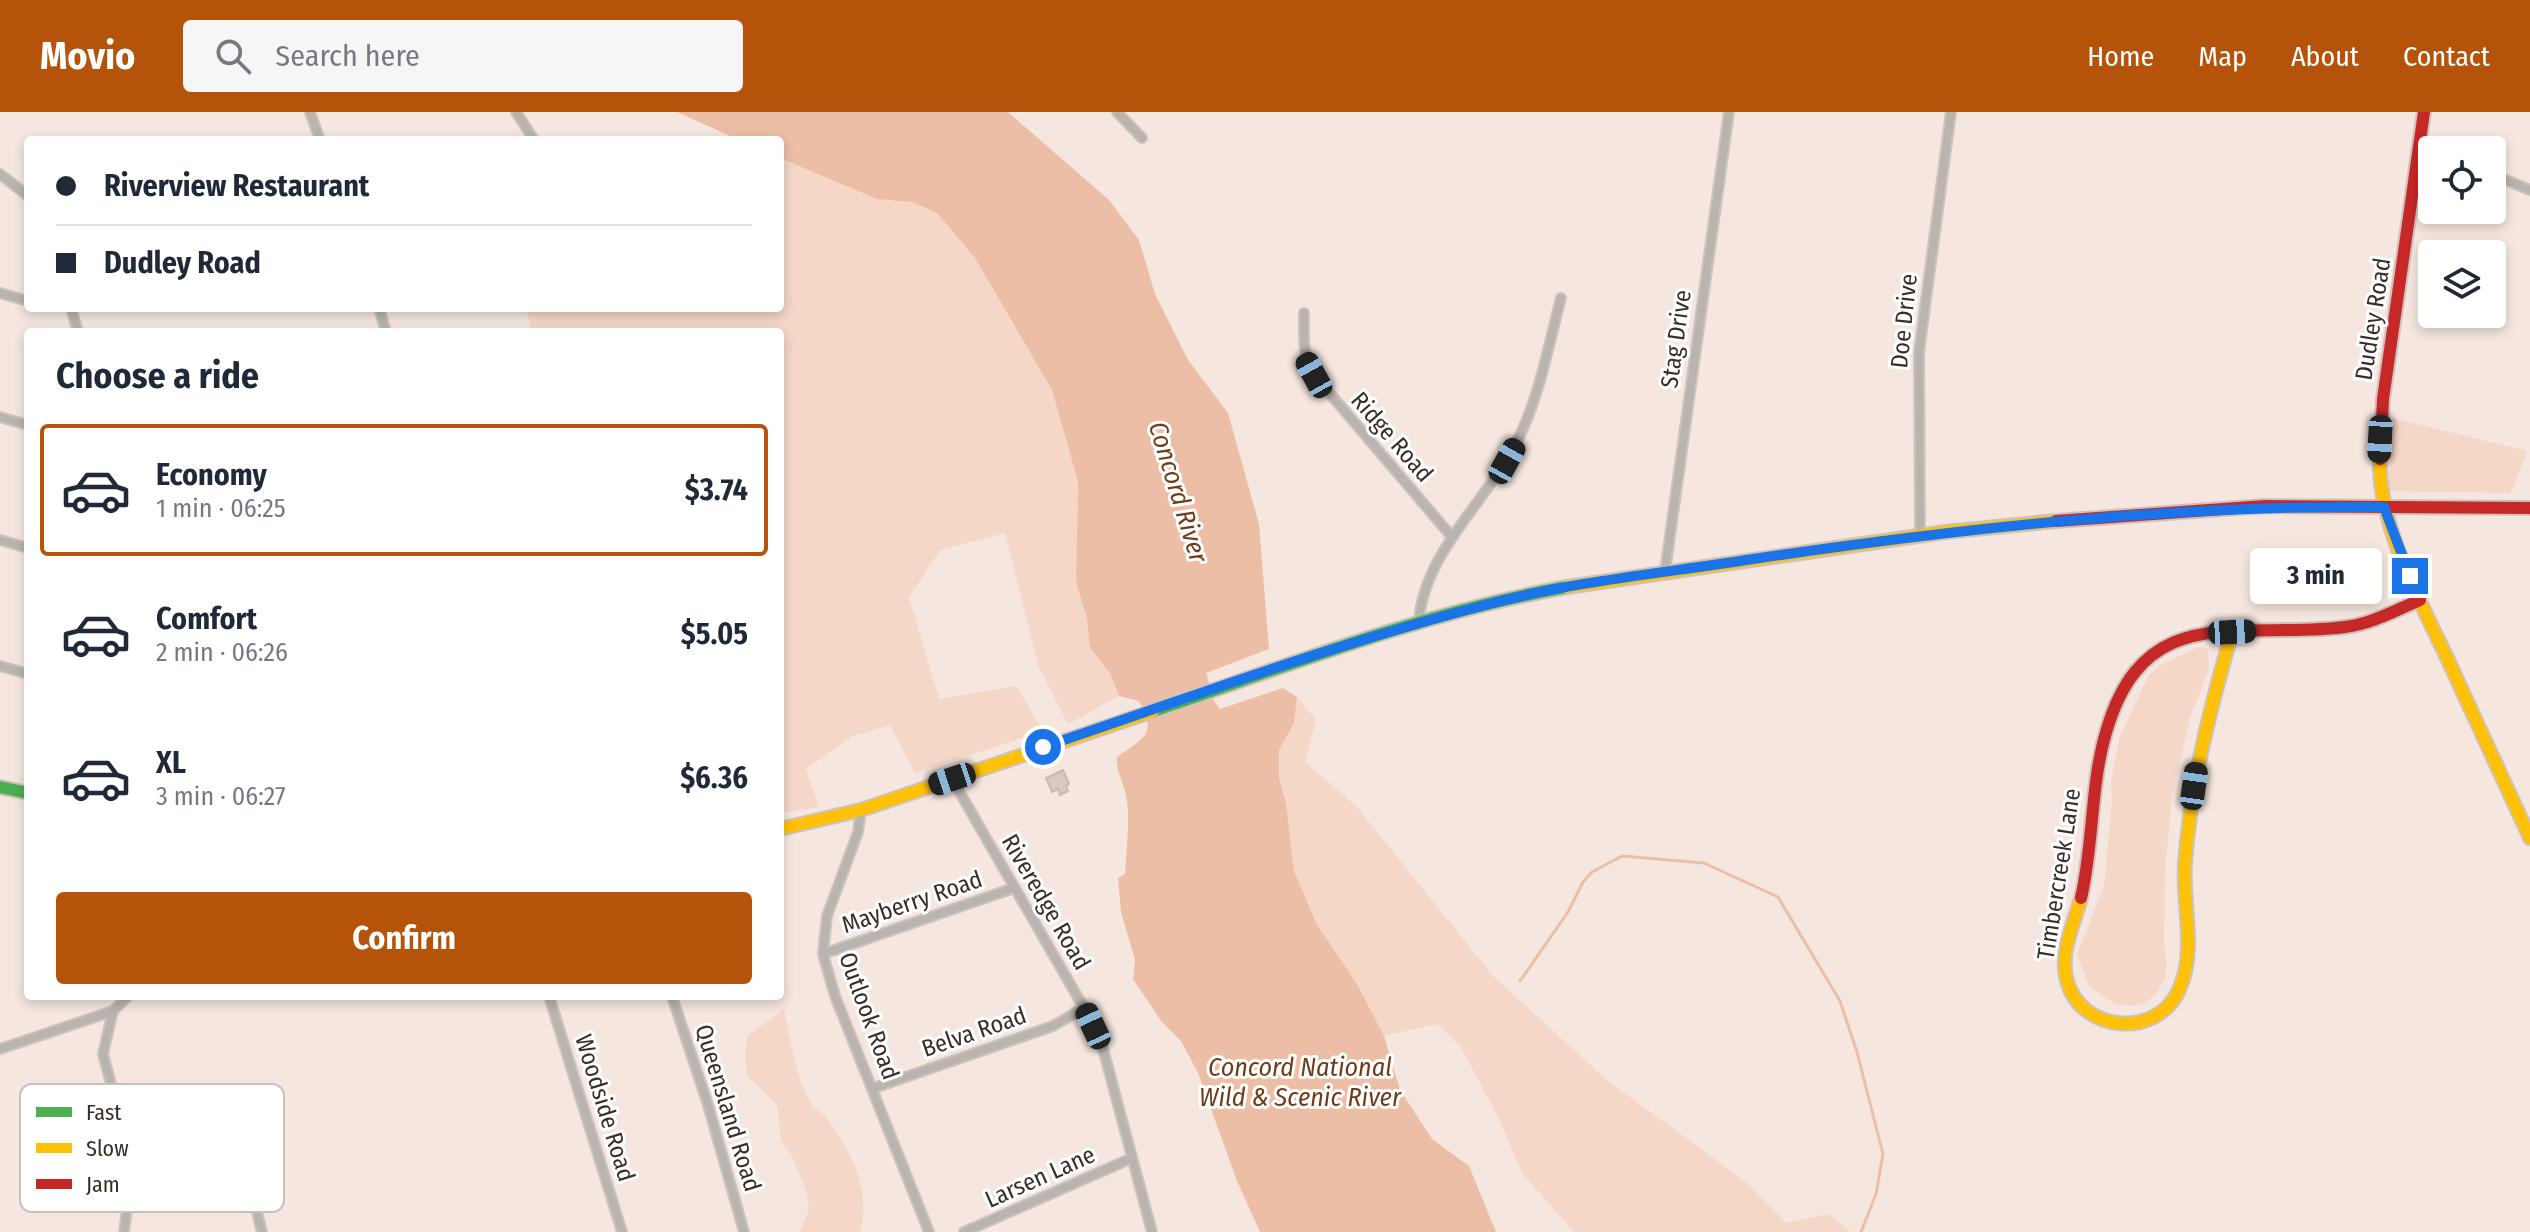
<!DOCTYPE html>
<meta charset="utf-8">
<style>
:root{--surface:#fff;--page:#f6f6f7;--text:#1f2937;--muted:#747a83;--line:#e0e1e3;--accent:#b45309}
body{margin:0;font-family:"Fira Sans Condensed",sans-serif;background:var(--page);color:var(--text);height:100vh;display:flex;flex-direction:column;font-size:30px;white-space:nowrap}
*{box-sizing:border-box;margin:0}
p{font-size:26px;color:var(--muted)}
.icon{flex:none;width:44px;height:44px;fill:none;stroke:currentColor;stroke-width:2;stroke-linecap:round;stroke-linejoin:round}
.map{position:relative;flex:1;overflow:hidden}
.side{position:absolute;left:24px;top:216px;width:760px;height:672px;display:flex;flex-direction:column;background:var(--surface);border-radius:8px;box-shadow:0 4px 12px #0003}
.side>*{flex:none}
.top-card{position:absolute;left:24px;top:24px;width:760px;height:176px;border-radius:8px;box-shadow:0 4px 12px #0003;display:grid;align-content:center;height:176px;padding:0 32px;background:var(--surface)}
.tools{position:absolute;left:2418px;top:24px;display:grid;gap:16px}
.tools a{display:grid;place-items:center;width:88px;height:88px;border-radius:8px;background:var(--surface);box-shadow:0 4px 12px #0003;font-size:40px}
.end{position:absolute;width:36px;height:36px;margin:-18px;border:10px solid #1a73e8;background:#fff;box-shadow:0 0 0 4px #fff}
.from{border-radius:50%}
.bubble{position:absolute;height:56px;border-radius:8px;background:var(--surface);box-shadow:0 4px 12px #0003;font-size:26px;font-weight:700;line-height:56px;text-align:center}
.car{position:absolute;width:24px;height:48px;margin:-24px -12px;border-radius:10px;box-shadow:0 0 6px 2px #0007;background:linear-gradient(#222 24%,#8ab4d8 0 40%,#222 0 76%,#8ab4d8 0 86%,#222 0)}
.top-card b{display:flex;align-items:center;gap:28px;height:76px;font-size:30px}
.top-card b+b{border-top:2px solid var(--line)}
.top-card i{width:20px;height:20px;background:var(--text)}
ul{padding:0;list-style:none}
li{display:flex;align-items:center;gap:24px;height:132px;margin:0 16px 12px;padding:0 16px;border:4px solid transparent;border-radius:8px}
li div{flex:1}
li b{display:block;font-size:30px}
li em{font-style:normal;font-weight:700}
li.selected{border-color:var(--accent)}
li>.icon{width:72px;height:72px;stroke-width:1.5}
h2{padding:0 32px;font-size:36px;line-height:96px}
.button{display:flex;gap:16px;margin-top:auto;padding:16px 32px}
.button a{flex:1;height:92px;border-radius:8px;background:var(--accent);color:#fff;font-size:32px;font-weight:700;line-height:92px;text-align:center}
header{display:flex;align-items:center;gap:48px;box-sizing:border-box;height:112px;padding:0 40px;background:var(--accent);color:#fff}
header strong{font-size:38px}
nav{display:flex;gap:44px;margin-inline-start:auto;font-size:28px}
.search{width:560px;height:72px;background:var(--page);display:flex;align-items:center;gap:20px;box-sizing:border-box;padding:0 28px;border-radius:8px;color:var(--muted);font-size:30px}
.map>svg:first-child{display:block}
.green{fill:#f4d7c7}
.water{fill:#ecbea6}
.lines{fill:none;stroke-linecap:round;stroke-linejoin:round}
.stream{stroke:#ecbea6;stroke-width:3}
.building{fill:#d6cac3;stroke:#c6bab3;stroke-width:2}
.street-casing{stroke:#cec3bc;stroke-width:12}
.fast-casing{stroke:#cec3bc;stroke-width:16}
.slow-casing{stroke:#cec3bc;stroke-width:16}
.jam-casing{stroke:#cec3bc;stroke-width:16}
.street{stroke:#bab4b0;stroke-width:8}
.fast{stroke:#4caf50;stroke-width:12}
.slow{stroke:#ffc107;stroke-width:12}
.jam{stroke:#c62828;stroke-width:12}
.route{stroke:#1a73e8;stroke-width:10}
.labels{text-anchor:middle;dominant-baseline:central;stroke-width:6;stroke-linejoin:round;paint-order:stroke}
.street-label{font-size:24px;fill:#392d26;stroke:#fff}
.water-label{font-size:26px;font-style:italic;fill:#713a18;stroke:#fff}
.key{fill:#fff;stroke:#c4c0be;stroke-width:2}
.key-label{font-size:22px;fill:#392d26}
</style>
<header>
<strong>Movio</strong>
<div class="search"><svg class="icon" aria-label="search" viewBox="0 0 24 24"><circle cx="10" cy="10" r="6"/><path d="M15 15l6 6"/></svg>Search here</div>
<nav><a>Home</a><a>Map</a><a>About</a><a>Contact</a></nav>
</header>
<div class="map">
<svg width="2530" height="1120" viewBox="0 0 2530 1120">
<rect width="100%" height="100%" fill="#f5e7df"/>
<!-- green -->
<g class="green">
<path d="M780 46 877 87 912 90 937 101 975 146 1052 278 1078 370 1076 471 1087 506 1090 536 1110 561 1119 584 1068 612 1038 553 1005 421 940 438 909 485 939 587 1016 574 1043 619 915 661 890 613 851 625 806 657 819 695 780 701V220H531L527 196H780Z"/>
<path d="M2392 306 2527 339 2511 381 2388 379Z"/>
<path d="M2201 534 2208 537 2209 556 2190 606 2172 684 2165 760 2164 831 2167 850 2164 868 2157 881 2145 891 2133 894 2116 892 2089 875 2077 842 2104 774 2112 688 2111 668 2120 624 2149 563 2164 551Z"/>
<path d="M1297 585 1316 608 1305 650 1357 695 1493 864 1608 969 1746 1070 1786 1111 1828 1102 1851 1120H1574L1522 1061 1501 1011 1461 935 1437 912 1384 924 1357 872 1316 811 1294 759 1286 691 1279 666V638L1294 611Z"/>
<path d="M784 897C788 920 799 976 812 993 815 998 822 1000 826 1005 850 1035 872 1081 860 1120H800L809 1097 807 1081 791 1042 781 1029 777 993 748 965 745 947 747 924Z"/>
</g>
<!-- water -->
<path class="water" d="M677 0H1008L1109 88 1139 128 1155 182 1188 248 1228 301 1259 412 1269 537 1206 561 1214 589 1220 597 1283 576 1297 585 1294 611 1279 638V666L1286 691 1294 759 1316 811 1357 872 1384 924 1400 978 1432 1027 1469 1054 1496 1120H1260L1237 1069 1198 961 1181 929 1162 910 1133 867 1135 848 1121 800 1118 766 1125 762C1126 739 1130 712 1127 689 1126 675 1115 658 1117 645 1145 625 1157 623 1139 589L1119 584 1110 561 1090 536 1087 506 1076 471 1078 370 1052 278 975 146 937 101 912 90 877 87 780 46V28H739Z"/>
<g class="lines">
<!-- stream -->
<path class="stream" d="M1520 869 1568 800 1583 770 1592 760 1622 744 1704 751 1778 785 1840 889 1857 940 1883 1042 1876 1082 1861 1120"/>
</g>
<!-- building -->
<path class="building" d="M1063 658 1069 672 1066 674 1068 679 1060 683 1058 677 1052 680 1046 666Z"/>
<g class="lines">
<defs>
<g id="street">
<path d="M310 0 320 28"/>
<path d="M516 0 534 28"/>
<path d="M1117 0 1142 26"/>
<path d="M0 62 28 84"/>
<path d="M2492 62 2530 78"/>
<path d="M0 181 28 189"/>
<path d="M71 196 78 220"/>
<path d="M379 196 386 220"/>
<path d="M1304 201C1304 224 1302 242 1314 263L1452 425"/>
<path d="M0 305 28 313"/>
<path d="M1920 423 1919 240 1951 0"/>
<path d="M0 428 28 436"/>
<path d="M1665 460 1729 0"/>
<path d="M1419 510C1423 442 1486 390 1515 333 1539 288 1548 235 1561 186"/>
<path d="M0 554 28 562"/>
<path d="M952 667 1084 896 1102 933 1152 1120"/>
<path d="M861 698 858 720 827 804 823 842 835 884 929 1120"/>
<path d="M823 842 1014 776"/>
<path d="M549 884 622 1120"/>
<path d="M672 884 708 993 744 1120"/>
<path d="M0 937 113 899"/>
<path d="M874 976 1053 914 1084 896"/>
<path d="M129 1039 235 1014 262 1120"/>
<path d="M124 1120 129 1082V1039L103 942 113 899 128 884"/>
<path d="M964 1120 1132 1046"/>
</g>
<g id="fast">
<path d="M1153 599C1289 553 1426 500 1567 475"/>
<path d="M0 675 28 681"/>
</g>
<g id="slow">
<path d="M2380 347C2377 410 2421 491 2448 548 2475 607 2503 667 2530 726"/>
<path d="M1567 475 1945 420 2056 409"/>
<path d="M780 717 861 698 1153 599"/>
<path d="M2081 786C2074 812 2059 841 2067 869 2081 921 2157 927 2179 878 2197 839 2182 792 2185 751 2191 671 2210 597 2232 520"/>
</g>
<g id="jam">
<path d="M2380 347 2383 287 2424 0"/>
<path d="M2056 409 2265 394 2530 396"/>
<path d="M2081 786C2094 731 2090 672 2107 617 2146 487 2242 528 2345 515 2372 512 2396 498 2420 488"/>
</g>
</defs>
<!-- street casing -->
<use href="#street" class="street-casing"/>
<!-- fast casing -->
<use href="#fast" class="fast-casing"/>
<!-- slow casing -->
<use href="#slow" class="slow-casing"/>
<!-- jam casing -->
<use href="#jam" class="jam-casing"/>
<!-- street -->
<use href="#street" class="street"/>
<!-- fast -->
<use href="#fast" class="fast"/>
<!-- slow -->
<use href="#slow" class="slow"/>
<!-- jam -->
<use href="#jam" class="jam"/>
</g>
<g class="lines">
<!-- route -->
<path class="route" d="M1043 635C1191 585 1338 531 1489 492 1575 469 1665 461 1753 447 1963 416 2171 393 2384 395L2410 464"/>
</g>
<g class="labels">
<!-- street labels -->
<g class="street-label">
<text transform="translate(2373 207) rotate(-81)">Dudley Road</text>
<text transform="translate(1904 209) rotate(-84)">Doe Drive</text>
<text transform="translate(1676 227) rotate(-82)">Stag Drive</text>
<text transform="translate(1392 325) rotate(49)">Ridge Road</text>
<text transform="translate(2059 762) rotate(-81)">Timbercreek Lane</text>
<text transform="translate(912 790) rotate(-19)">Mayberry Road</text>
<text transform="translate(1046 790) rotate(60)">Riveredge Road</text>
<text transform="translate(869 904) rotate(70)">Outlook Road</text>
<text transform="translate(974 920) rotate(-19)">Belva Road</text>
<text transform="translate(605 996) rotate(73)">Woodside Road</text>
<text transform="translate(728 996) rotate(73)">Queensland Road</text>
<text transform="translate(1040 1065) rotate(-24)">Larsen Lane</text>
</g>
<!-- water labels -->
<g class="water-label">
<text transform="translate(1178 380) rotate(73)">Concord River</text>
<text x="1300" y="955">Concord National<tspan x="1300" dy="30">Wild &amp; Scenic River</tspan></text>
</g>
</g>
<!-- legend -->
<rect x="20" y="972" width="264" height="128" rx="12" class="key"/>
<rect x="36" y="995" width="36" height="10" fill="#4caf50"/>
<rect x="36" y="1031" width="36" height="10" fill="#ffc107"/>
<rect x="36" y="1067" width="36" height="10" fill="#c62828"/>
<g class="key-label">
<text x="86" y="1008">Fast</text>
<text x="86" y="1044">Slow</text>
<text x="86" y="1080">Jam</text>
</g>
</svg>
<div class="tools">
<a><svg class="icon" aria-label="locate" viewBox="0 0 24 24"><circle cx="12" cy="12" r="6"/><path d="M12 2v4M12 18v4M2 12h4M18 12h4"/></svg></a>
<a><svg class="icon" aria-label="layers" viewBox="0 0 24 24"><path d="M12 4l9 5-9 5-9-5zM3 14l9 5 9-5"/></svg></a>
</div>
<i class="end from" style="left:1043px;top:635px"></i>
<i class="end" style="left:2410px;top:464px"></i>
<div class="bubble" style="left:2250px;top:436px;width:132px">3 min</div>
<i class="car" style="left:1314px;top:263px;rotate:331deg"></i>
<i class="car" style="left:2380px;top:327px;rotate:183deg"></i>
<i class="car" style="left:1507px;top:349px;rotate:29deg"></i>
<i class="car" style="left:2232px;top:520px;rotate:87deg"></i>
<i class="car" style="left:952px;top:667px;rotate:252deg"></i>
<i class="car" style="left:2194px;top:674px;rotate:8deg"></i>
<i class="car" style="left:1093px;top:914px;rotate:335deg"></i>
<div class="top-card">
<b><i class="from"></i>Riverview Restaurant</b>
<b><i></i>Dudley Road</b>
</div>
<section class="side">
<h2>Choose a ride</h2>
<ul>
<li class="selected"><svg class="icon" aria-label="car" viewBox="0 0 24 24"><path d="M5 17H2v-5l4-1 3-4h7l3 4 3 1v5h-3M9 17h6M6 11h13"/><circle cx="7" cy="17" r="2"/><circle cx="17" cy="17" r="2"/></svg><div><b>Economy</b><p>1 min · 06:25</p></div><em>$3.74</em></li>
<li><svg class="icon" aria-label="car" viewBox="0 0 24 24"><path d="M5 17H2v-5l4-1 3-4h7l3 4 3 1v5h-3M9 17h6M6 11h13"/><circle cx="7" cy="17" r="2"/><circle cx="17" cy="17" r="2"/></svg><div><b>Comfort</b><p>2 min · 06:26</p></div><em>$5.05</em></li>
<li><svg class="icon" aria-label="car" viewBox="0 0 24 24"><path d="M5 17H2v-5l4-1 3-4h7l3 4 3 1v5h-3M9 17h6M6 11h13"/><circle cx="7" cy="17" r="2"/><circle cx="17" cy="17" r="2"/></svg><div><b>XL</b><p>3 min · 06:27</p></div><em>$6.36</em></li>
</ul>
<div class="button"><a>Confirm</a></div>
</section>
</div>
